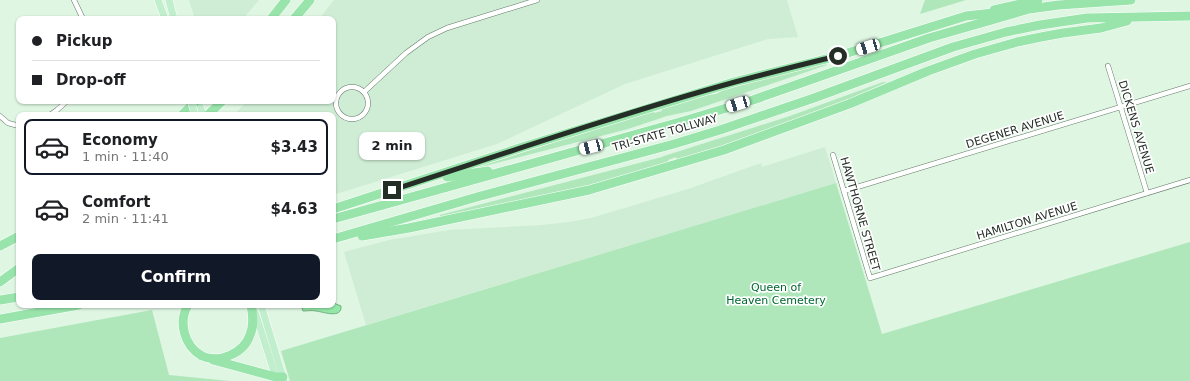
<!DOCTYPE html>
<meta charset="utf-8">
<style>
:root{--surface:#fff;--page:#f6f6f6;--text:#202124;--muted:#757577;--line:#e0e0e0;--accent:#111827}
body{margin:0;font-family:"DejaVu Sans",sans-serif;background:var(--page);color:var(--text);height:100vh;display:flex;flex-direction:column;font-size:15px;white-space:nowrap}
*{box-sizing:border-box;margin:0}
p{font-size:13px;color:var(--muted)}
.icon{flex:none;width:22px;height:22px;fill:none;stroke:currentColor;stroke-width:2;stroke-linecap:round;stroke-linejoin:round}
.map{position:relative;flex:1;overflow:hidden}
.panel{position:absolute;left:16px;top:112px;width:320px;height:196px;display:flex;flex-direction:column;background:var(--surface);border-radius:8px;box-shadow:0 1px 3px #0004}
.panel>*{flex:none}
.top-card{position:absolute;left:16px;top:16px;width:320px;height:88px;border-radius:8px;box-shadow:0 1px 3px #0004;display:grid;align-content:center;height:88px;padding:0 16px;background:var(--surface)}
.end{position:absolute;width:18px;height:18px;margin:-9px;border:5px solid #242d26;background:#fff;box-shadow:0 0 0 2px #fff}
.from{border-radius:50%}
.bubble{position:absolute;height:28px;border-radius:8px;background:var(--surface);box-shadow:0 1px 3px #0004;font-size:13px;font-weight:600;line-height:28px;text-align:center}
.car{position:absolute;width:12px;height:24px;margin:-12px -6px;border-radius:5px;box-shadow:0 0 3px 1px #0007;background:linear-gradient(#fff 24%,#345 0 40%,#fff 0 76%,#345 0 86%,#fff 0)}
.top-card b{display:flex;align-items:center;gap:14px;height:38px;font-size:15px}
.top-card b+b{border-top:1px solid var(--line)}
.top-card i{width:10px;height:10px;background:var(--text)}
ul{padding:7px 0 0;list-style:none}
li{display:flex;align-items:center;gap:12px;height:56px;margin:0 8px 6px;padding:0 8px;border:2px solid transparent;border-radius:8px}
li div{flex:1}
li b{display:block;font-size:15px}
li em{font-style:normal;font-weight:600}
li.on{border-color:var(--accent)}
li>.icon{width:36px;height:36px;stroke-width:1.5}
.cta{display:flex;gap:8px;margin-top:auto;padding:8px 16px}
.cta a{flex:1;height:46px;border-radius:8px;background:var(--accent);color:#fff;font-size:16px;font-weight:600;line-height:46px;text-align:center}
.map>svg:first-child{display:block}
.built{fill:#cfedd4}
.green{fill:#afe7bb}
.water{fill:#93e8a8;stroke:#72b081}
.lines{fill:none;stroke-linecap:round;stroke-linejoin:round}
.street-casing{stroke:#637867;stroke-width:5.5}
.primary-casing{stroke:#fff;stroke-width:8}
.highway-casing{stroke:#fff;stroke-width:10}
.street{stroke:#fff;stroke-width:4.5}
.primary{stroke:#c1efcd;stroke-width:7}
.highway{stroke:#98e4ab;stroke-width:9}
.primary-bridge-casing{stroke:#fff;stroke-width:8;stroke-linecap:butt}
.primary-bridge{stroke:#c1efcd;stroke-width:7}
.route{stroke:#242d26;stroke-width:5}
.labels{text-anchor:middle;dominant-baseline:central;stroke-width:3.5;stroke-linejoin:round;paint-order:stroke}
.street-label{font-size:11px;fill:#242d26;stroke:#fff}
.park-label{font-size:11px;fill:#016831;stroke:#fff}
</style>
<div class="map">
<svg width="1190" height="381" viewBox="0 0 1190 381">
<rect width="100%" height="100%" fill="#def6e2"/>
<!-- built -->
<g class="built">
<path d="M189 0H259L243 19H195Z"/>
<path d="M334 0H787L798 37 768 39 625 84 497 144 333 195V115H234L247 101H333V19H319Z"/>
<path d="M825 147 836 183 366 325 344 252 389 240 449 230 542 225 569 222 591 218 688 189 761 163 762 167Z"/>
</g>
<!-- green -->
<g class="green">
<path d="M925 0H966L920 14Z"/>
<path d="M826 64 827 65 691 111 667 116 628 129 469 170 653 110 654 113 662 111 661 107 707 95 716 94 723 90 763 79Z"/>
<path d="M883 82H887L821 111 754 136 677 160 676 157 668 160 669 164 620 176 607 181 545 196 440 217V215L662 157 664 156 790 116Z"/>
<path d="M836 183 882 334 1190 242V381H290L281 351Z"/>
<path d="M152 310 169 375 230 381H0V338Z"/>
</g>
<!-- water -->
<path class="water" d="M333 301 336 304 341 306C342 319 324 312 316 311 312 310 307 311 303 311L301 305H333Z"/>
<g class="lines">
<defs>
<g id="street">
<path d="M74 0 83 19"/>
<path d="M1108 66 1147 193"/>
<circle cx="352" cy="103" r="16"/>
<path d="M364 92 406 53 428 37 447 28 537 0"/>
<path d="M50 115 57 110 67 101"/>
<path d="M0 116 8 123 19 126"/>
<path d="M833 155 870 278 1190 180"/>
<path d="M844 191 1190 86"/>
</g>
<g id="primary">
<path d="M158 0 165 19"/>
<path d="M169 0 174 19"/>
<path d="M198 101 203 115"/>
<path d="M261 305 284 381"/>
<path d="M254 309 277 381"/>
</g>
<g id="highway">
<path d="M994 10 1038 0"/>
<path d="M271 19 286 0"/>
<path d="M294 19 310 0"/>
<path d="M182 115 196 101"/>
<path d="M208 115 222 101"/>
<path d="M447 177 488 171"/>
<path d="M333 209 529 145 734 82 838 56 966 16 1002 12"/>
<path d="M333 219 687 120 753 100 807 81 929 38 1029 9 1059 5 1131 0"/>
<path d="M362 236 409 228 589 190 724 150 849 104 928 71 975 54 1017 42 1041 37 1063 33 1101 28 1127 21"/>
<path d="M333 239 477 197 674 144 720 130 814 98 953 47 1006 32 1040 25 1087 18 1190 16"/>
<path d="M0 246 19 236"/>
<path d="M0 282 19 268"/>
<path d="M0 300 19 297"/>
<path d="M188 305C178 322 184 346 202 356 219 364 244 353 250 335 254 326 253 315 251 305"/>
<path d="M0 319 79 305"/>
<path d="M213 360 276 377H283"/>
</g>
</defs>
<!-- street casing -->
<use href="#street" class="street-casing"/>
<!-- primary casing -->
<use href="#primary" class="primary-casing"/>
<!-- highway casing -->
<use href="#highway" class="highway-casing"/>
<!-- street -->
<use href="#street" class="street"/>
<!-- primary -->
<use href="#primary" class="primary"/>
<!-- highway -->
<use href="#highway" class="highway"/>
<defs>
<path id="primary-bridge" d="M191 101 195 115"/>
</defs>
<!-- primary-bridge casing -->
<use href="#primary-bridge" class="primary-bridge-casing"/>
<!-- primary-bridge -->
<use href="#primary-bridge" class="primary-bridge"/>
</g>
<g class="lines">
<!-- route -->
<path class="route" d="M392 190C506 153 620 114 735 82 769 73 803 64 838 56"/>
</g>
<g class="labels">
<!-- street labels -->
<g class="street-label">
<text transform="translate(1136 127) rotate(73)">DICKENS AVENUE</text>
<text transform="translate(1015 130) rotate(-17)">DEGENER AVENUE</text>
<text transform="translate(665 133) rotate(-16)">TRI-STATE TOLLWAY</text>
<text transform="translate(860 214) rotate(74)">HAWTHORNE STREET</text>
<text transform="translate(1027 221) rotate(-17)">HAMILTON AVENUE</text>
</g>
<!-- park labels -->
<g class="park-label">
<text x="776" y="287">Queen of<tspan x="776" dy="13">Heaven Cemetery</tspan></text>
</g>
</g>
</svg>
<i class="end from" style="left:838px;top:56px"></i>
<i class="end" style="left:392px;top:190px"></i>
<div class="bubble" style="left:359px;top:132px;width:66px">2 min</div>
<i class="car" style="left:868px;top:47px;rotate:253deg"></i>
<i class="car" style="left:738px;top:104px;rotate:253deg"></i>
<i class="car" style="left:591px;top:147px;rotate:255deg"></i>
<div class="top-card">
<b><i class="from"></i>Pickup</b>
<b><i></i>Drop-off</b>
</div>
<section class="panel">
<ul>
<li class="on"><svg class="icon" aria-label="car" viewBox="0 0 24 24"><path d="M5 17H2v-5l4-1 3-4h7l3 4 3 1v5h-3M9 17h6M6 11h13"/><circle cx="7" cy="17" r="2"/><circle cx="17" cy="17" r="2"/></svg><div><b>Economy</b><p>1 min · 11:40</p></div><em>$3.43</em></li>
<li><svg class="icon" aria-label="car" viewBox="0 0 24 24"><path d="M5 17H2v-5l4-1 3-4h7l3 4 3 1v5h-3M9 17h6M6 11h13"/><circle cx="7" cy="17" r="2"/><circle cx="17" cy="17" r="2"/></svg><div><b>Comfort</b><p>2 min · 11:41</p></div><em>$4.63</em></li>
</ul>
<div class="cta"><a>Confirm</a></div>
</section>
</div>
